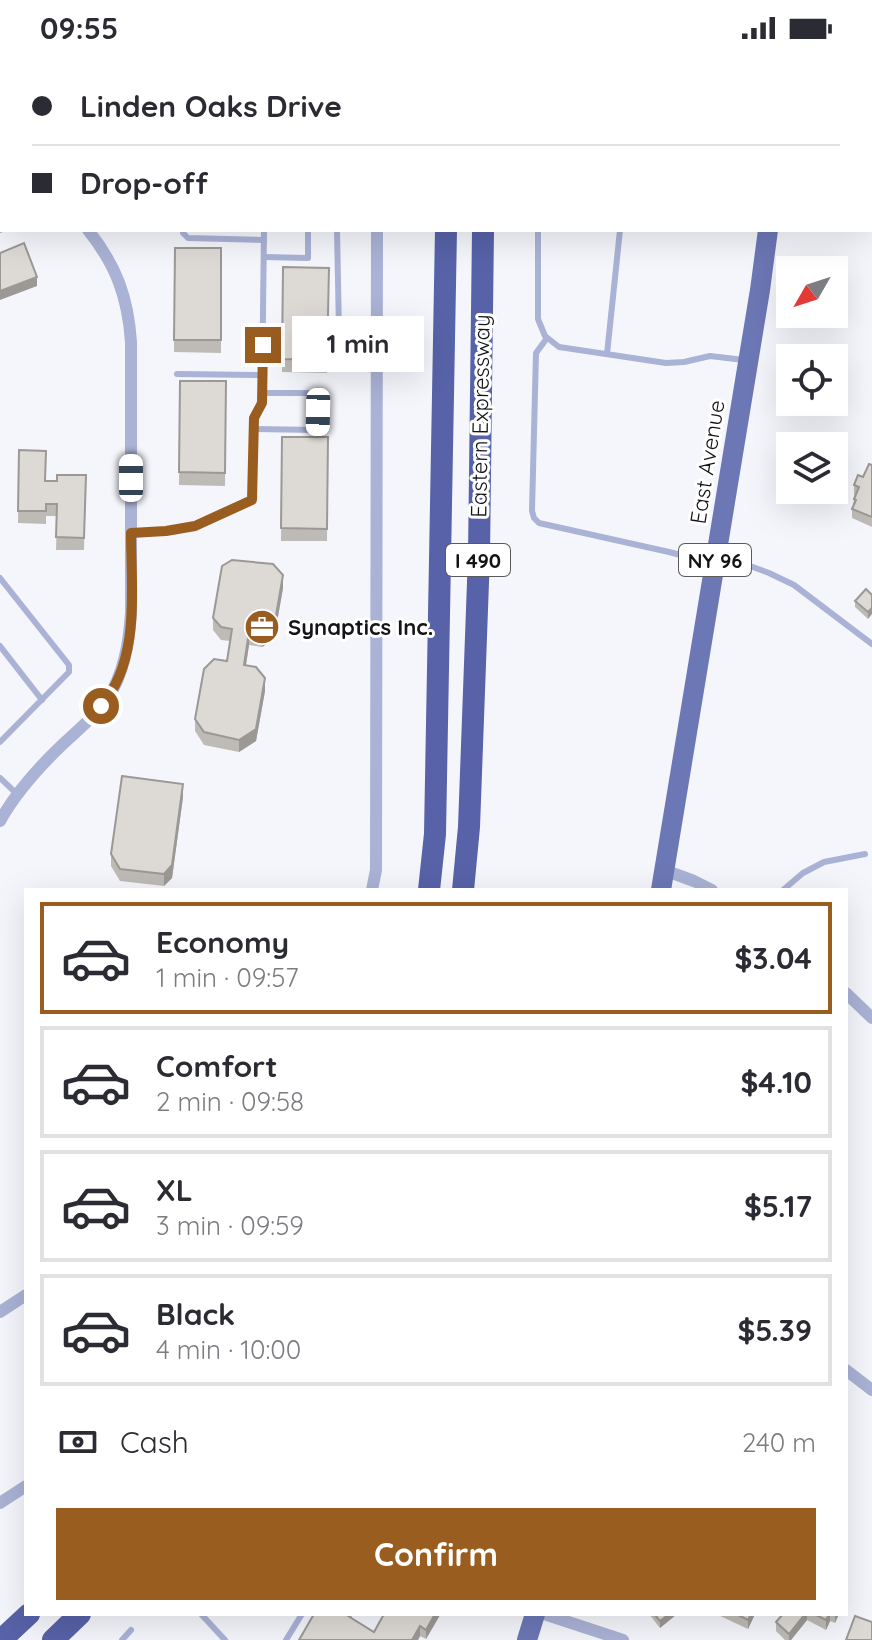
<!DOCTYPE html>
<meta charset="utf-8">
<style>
:root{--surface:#fff;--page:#f7f7f7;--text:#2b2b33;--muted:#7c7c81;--line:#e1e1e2;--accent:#9a5d20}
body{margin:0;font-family:Quicksand,sans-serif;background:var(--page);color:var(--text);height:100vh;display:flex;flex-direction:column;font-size:30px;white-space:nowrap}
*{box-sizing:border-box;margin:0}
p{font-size:26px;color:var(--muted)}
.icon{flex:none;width:44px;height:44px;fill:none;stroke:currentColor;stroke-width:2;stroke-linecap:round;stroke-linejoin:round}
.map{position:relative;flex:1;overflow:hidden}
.details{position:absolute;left:24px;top:832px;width:824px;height:728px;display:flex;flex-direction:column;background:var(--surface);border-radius:0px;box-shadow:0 8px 32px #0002}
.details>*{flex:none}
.banner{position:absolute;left:0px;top:0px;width:872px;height:176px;box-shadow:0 8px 32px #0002;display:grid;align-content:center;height:176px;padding:0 32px;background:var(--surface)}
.needle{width:52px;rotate:231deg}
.tools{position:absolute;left:776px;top:200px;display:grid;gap:16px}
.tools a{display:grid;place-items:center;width:72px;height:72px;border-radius:0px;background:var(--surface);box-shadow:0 8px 32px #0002;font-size:40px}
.end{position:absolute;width:36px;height:36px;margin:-18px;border:10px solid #9a5d20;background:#fff;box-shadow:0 0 0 4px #fff}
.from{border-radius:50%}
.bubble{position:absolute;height:56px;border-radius:0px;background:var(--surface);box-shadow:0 8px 32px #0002;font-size:26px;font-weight:800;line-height:56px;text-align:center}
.car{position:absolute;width:24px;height:48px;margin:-24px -12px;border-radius:10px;box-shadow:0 0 6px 2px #0007;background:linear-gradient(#fff 24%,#345 0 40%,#fff 0 76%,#345 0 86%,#fff 0)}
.banner b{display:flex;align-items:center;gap:28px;height:76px;font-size:30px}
.banner b+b{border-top:2px solid var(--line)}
.banner i{width:20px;height:20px;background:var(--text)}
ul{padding:14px 0 0;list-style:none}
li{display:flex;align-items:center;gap:24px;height:112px;margin:0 16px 12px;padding:0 16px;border:4px solid var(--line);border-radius:0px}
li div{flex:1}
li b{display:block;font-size:30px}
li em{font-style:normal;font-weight:800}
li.selected{border-color:var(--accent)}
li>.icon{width:72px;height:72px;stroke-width:1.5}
.pay{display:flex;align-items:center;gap:20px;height:88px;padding:0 32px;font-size:30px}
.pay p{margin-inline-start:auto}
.action{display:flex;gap:16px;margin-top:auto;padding:16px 32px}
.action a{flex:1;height:92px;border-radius:0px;background:var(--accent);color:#fff;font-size:32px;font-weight:800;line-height:92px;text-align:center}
.status{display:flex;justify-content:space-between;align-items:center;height:56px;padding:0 40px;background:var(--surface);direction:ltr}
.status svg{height:22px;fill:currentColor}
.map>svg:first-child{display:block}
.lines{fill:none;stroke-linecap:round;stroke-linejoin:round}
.service{stroke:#aab2d5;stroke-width:6}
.minor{stroke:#aab2d5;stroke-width:12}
.primary{stroke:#6c77b5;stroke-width:20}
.motorway{stroke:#5762a8;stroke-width:22}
.wall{fill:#bebbb7}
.shaded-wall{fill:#9b9895}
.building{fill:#ddd9d5;stroke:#9b9895;stroke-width:2}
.route{stroke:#9a5d20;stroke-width:10}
.labels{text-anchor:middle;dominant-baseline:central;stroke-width:6;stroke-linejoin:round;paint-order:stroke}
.shield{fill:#fff;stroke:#5a5a5c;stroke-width:2}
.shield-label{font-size:20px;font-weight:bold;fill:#141416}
.street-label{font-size:22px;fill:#141416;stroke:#fff}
.poi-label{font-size:22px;font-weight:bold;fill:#141416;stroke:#fff;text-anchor:start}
</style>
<div class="status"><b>09:55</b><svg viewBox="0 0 49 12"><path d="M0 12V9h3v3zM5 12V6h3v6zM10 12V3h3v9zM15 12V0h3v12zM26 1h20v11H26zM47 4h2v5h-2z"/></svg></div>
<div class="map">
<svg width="872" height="1584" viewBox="0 0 872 1584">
<rect width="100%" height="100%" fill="#f5f6fb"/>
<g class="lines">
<!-- service -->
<g class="service">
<path d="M542 2V0"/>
<path d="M700 2 701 0"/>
<path d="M823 2 824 0"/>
<path d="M0 138 2 142"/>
<path d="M0 174 2 173"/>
<path d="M183 174V177L188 182 264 184"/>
<path d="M337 174 339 275"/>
<path d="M538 174V263L545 280 559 291 666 307 684 306 710 300 744 304"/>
<path d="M264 201 308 202V174"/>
<path d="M547 282 536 297 532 455 534 462 539 467 669 496 711 507"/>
<path d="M607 298 620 174"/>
<path d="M177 318 262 319"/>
<path d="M254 373 317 374 318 337H262"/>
<path d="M131 477 166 475 195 470 252 444 254 362 262 347V337L264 174"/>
<path d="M720 499 769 517 794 529 872 588"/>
<path d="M0 522 69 609V616L0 686"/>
<path d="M0 590 42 644"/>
<path d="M0 722 17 738"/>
<path d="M783 834 803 817 824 806 865 798"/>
<path d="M201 1558 225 1584"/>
<path d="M122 1584 131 1574"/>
<path d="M286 1584 302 1558"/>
</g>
<!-- minor -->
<g class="minor">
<path d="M362 0 363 2"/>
<path d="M0 66 2 68"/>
<path d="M870 124H872"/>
<path d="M0 765C16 736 38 712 62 689 77 675 94 661 106 645 124 619 129 587 131 557V286C128 241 116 209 88 174"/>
<path d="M664 814 694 825 712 834"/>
<path d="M372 834 376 814 377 174"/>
<path d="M846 937 872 962"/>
<path d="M0 1256 26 1239"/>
<path d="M846 1314 872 1334"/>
<path d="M0 1447 26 1430"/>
<path d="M544 1558 623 1584"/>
</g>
<!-- primary -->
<g class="primary">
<path d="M793 2V0"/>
<path d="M661 834 760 234 768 174"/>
<path d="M527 1584 535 1558"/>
</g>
<!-- motorway -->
<g class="motorway">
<path d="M484 0V2"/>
<path d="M448 2V0"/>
<path d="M429 834 435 778 446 174"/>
<path d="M463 834 469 771 479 499 483 174"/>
<path d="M1 1584 29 1558"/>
<path d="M53 1584 80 1558"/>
</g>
</g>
<!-- wall -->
<g class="wall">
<path d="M175 192H221V297L174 296Z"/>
<path d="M283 211 329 212 327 317 282 316Z"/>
<path d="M180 325H226L225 430 179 429Z"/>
<path d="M282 381H328L327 485H281Z"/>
<path d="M19 394 46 425H57L86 419 84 494H56L57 460H46V468L18 467Z"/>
<path d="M872 409V471L852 462V453L855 439H854V429L863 421Z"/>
<path d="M283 532 274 583 262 591 249 589 246 609 265 635 256 685 239 696 204 689 195 675V663L227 605 230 585 221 584 213 574V562Z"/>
<path d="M872 539 868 563 855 551V545Z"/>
<path d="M183 741 172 822 164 830 120 825 111 810V798Z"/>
<path d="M352 1558V1562L374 1576 440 1559 426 1583 420 1580 418 1584H299Z"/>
<path d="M649 1558H677L660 1572Z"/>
<path d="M716 1558H755L748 1573Z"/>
<path d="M783 1558H839L835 1567 830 1565 826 1574 807 1564 791 1584H785L776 1575V1566Z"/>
</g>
<!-- shaded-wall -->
<g class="shaded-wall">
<path d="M37 221V230L0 244V235Z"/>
<path d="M283 519V532L274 583 262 591V578Z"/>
<path d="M872 552V558L868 563V556Z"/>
<path d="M249 576V589L244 621V609Z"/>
<path d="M265 622V635L256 685 239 696V684Z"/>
<path d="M183 728V741L172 822 164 830V818Z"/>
<path d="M435 1558 440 1559 426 1583V1574Z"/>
<path d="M669 1558H677L660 1572V1565Z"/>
<path d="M751 1558H755L748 1573V1564Z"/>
<path d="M805 1558H807V1564L791 1584H789V1578Z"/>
<path d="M829 1558H830V1565L826 1574V1564Z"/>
<path d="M835 1558H839L835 1567Z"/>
<path d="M420 1570V1580L418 1584H412Z"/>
</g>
<!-- building -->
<g class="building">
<path d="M24 187 37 221 0 235V197Z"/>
<path d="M175 192H221V284H174Z"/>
<path d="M283 211 329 212 327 304 282 303Z"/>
<path d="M180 325H226L225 417 179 416Z"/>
<path d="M282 381H328L327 473 281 472Z"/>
<path d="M19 394 46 395 45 425H57V419H86L84 482 56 481 57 448H46V455H18Z"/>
<path d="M869 408 872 409V461L852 453 856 444 854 443 859 431 854 429 858 419 863 421Z"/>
<path d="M232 504 273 508 283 519 274 571 262 578 249 576 244 609 256 611 265 622 256 673 239 684 204 676 195 663 204 613 214 603 227 605 232 573 221 571 213 562 222 510Z"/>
<path d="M866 533 872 539V552L868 556 855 545Z"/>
<path d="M122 720 183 728 172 809 164 818 120 813 111 798Z"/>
<path d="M314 1558H349L348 1560 374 1576 384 1558H435L426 1574 420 1570 412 1584H299Z"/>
<path d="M654 1558H669L660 1565Z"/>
<path d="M736 1558H751L748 1564Z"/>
<path d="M783 1558H805L789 1578 776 1566Z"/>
<path d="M814 1558H829L826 1564Z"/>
<path d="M855 1560 872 1566V1584H846Z"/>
</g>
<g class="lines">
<!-- route -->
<path class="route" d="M101 650C141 604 131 533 131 477L166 475 195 470 252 444 254 362 262 347 263 289"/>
</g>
<!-- icons -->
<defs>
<symbol id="office-disc" viewBox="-11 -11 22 22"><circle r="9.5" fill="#9a5d20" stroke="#fff"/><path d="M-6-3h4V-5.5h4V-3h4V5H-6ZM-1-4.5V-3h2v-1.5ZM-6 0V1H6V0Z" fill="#fff"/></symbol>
</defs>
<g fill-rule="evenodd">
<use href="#office-disc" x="242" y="551" width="40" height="40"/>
</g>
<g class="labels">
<!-- shield labels -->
<g class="shield">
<rect x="446" y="488" width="64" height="32" rx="6"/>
<rect x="679" y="488" width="72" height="32" rx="6"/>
</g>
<g class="shield-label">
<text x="478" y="504">I 490</text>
<text x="715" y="504">NY 96</text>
</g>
<!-- street labels -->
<g class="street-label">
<text transform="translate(480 360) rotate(-89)">Eastern Expressway</text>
<text transform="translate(707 406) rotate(-81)">East Avenue</text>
</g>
<!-- poi labels -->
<g class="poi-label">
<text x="288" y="571">Synaptics Inc.</text>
</g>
</g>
</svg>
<div class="tools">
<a><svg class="needle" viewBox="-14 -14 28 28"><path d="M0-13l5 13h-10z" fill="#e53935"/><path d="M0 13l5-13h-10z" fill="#7c7c81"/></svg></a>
<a><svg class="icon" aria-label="locate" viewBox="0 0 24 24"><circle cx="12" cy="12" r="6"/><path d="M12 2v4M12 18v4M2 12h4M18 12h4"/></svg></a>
<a><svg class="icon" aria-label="layers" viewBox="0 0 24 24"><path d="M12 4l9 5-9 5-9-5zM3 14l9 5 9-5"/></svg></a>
</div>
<i class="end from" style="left:101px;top:650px"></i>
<i class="end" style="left:263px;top:289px"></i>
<div class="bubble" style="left:292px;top:260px;width:132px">1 min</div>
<i class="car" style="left:318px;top:356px;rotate:181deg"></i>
<i class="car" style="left:131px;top:422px;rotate:0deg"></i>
<div class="banner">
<b><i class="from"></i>Linden Oaks Drive</b>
<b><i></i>Drop-off</b>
</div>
<section class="details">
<ul>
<li class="selected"><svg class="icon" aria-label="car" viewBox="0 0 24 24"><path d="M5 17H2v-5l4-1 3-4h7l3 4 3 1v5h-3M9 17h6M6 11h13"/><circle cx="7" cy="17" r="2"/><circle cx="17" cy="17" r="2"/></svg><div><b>Economy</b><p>1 min · 09:57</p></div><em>$3.04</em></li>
<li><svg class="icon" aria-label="car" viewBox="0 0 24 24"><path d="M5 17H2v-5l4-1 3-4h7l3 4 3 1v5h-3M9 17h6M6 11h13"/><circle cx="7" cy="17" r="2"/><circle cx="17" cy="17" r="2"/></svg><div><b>Comfort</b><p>2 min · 09:58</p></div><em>$4.10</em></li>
<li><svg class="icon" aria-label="car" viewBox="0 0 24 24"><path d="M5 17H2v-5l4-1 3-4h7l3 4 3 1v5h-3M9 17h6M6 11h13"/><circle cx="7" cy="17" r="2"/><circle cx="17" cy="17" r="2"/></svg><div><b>XL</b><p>3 min · 09:59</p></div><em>$5.17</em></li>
<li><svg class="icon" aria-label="car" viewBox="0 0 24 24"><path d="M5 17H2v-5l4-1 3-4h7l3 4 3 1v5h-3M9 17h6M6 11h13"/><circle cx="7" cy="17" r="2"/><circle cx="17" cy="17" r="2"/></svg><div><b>Black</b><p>4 min · 10:00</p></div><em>$5.39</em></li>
</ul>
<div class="pay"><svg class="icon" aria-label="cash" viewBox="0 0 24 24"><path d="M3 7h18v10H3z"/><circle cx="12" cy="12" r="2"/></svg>Cash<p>240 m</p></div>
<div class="action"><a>Confirm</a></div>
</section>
</div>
